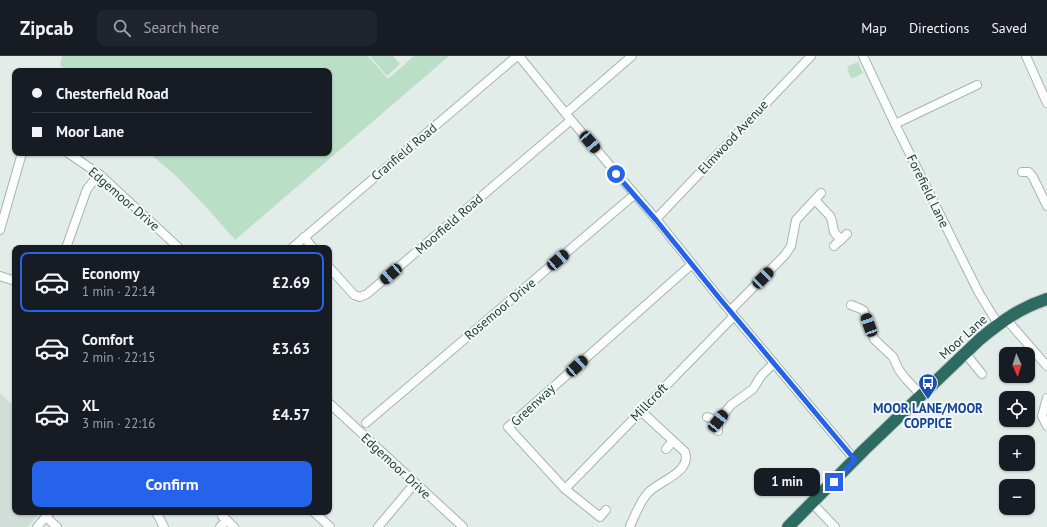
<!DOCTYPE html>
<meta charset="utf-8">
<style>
:root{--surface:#171b24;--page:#20242c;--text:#f1f3f6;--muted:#9ea1a6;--line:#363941;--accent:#2563eb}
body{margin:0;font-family:"PT Sans",sans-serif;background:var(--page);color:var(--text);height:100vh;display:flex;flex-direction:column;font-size:15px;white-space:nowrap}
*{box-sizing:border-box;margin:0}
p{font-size:13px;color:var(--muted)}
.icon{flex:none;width:22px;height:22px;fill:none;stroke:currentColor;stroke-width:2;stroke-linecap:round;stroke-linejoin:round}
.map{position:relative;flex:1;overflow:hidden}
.panel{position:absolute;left:12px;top:189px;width:320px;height:270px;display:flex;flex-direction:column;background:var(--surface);border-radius:8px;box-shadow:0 1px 3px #0004}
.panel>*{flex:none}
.guide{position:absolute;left:12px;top:12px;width:320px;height:88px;border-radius:8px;box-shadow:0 1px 3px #0004;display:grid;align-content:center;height:88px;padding:0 20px;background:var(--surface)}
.needle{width:26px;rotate:177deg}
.buttons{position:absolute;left:999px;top:291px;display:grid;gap:8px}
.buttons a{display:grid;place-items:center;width:36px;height:36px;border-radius:8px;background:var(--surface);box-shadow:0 1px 3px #0004;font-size:20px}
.end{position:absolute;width:18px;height:18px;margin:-9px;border:5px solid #2563eb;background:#fff;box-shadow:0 0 0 2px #fff}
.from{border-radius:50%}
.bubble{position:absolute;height:28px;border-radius:8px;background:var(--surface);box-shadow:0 1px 3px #0004;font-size:13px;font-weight:800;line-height:28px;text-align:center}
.car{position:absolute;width:12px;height:24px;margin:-12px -6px;border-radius:5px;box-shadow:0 0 3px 1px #0007;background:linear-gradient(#222 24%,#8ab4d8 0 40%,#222 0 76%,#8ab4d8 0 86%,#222 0)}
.guide b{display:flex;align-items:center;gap:14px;height:38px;font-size:15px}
.guide b+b{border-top:1px solid var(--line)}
.guide i{width:10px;height:10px;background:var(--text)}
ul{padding:7px 0 0;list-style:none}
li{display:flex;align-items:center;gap:12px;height:60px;margin:0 8px 6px;padding:0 12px;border:2px solid transparent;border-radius:8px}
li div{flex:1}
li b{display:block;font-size:15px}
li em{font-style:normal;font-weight:800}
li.active{border-color:var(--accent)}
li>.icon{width:36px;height:36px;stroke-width:1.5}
.primary-button{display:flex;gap:8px;margin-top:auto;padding:8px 20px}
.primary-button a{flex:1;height:46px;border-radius:8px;background:var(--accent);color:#fff;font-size:16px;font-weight:800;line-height:46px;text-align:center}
header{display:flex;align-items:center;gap:24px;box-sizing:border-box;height:56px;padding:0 20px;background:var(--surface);border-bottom:1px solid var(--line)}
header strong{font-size:19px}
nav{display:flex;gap:22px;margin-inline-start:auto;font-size:14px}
.search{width:280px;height:36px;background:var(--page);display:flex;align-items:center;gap:10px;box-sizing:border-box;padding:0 14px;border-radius:8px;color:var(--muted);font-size:15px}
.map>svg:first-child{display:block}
.built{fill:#d0ddd8}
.green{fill:#bbdec6}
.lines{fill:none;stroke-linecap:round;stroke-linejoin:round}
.minor-casing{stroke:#a5b5b0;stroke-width:10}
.highway-casing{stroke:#c1c9c7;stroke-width:14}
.minor{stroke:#fff;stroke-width:8}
.highway{stroke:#2d6b62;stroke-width:12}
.route{stroke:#2563eb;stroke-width:5}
.labels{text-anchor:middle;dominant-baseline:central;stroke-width:4;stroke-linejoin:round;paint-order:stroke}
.street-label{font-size:13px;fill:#223e38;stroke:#f3f9f6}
.transit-label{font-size:13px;font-weight:bold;fill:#164399;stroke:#f3f9f6}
</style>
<header>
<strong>Zipcab</strong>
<div class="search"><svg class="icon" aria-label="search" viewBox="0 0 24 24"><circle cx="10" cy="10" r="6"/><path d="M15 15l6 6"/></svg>Search here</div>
<nav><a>Map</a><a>Directions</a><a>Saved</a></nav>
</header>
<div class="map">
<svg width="1047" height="471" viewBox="0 0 1047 471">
<rect width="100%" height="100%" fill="#e2ede9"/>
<!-- built -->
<path class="built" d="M0 337 15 351V456H41L27 471H0Z"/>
<!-- green -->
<g class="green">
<path d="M62 0H368L388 23 414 0H449L235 184 207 152 176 120 149 97H329V15H67L60 9Z"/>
<path d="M370 0H393L400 8 387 20Z"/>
<path d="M858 6 863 17 853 22H851L847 13 848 12V10Z"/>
</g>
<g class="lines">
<defs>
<g id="minor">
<path d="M519 0 571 64 656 163 720 243 855 404"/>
<path d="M863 0 895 68 964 207 979 237 998 268"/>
<path d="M1026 0 1047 47"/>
<path d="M566 57 632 0"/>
<path d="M895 68 977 29"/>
<path d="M68 97 99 118 179 192"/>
<path d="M1022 116H1029L1033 121 1047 150"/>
<path d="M815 144 830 160 832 165 834 176 841 184"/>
<path d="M656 163 811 0"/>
<path d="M0 174 22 97"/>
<path d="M304 181 313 192"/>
<path d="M834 190 847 178"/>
<path d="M66 192 87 133 99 118"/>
<path d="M292 192 517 0"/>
<path d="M329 211 354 239 360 241 367 238 571 64"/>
<path d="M0 220 15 225"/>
<path d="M851 249 861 253 864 255 874 283 893 301 899 314 906 323 921 339"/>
<path d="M730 255 785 199 791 190 796 164 821 137"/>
<path d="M1006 263 1047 310"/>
<path d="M965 297 982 318"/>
<path d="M1047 342 1042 360 1047 370"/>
<path d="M329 347 463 471"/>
<path d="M707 361 718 365V375"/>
<path d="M718 365 731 349 753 333 761 320 774 307"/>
<path d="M366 367 634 139"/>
<path d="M666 393 673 385"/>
<path d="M565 433 734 260"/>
<path d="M812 447 835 471"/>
<path d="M606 454 600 461 565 433 508 371 691 209"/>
<path d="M156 456 164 471"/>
<path d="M314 456 330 471"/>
<path d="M222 460 234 471"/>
<path d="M46 461 57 471"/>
<path d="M630 470C635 460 640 445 648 437 658 425 692 417 685 396L641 355"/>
<path d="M37 471 50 456"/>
<path d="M220 471 227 464"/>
<path d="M378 471 415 427"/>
</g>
<path id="highway" d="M788 471 864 394 980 283C1002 265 1020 252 1047 243"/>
</defs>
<!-- minor casing -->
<use href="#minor" class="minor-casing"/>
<!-- highway casing -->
<use href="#highway" class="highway-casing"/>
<!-- minor -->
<use href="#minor" class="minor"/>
<!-- highway -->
<use href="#highway" class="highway"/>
</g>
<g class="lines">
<!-- route -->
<path class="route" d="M616 118 656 164 720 243 855 404 834 426"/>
</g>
<!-- icons -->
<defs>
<symbol id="bus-pin" viewBox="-11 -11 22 30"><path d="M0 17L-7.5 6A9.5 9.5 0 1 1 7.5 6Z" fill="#1a4fb4" stroke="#f3f9f6"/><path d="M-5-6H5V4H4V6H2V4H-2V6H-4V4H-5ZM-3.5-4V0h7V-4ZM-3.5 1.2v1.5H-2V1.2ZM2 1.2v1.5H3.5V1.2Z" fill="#fff"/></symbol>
</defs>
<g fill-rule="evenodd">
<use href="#bus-pin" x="917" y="316" width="22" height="30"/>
</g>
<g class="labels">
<!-- street labels -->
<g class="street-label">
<text transform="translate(733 81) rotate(-47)">Elmwood Avenue</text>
<text transform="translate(404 96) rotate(-40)">Cranfield Road</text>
<text transform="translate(928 135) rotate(64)">Forefield Lane</text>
<text transform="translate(124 143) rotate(41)">Edgemoor Drive</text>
<text transform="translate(449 168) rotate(-41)">Moorfield Road</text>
<text transform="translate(500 253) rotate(-40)">Rosemoor Drive</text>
<text transform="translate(963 281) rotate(-42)">Moor Lane</text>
<text transform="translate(649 346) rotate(-46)">Millcroft</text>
<text transform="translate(533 349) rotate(-43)">Greenway</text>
<text transform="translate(396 410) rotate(43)">Edgemoor Drive</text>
</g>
<!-- transit labels -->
<g class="transit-label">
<text x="928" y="352">MOOR LANE/MOOR<tspan x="928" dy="15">COPPICE</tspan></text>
</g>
</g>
</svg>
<div class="buttons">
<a><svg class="needle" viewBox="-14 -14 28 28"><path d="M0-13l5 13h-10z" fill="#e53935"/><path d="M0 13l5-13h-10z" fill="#9ea1a6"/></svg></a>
<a><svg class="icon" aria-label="locate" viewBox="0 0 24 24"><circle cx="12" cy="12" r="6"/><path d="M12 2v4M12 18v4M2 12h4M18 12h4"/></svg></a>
<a>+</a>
<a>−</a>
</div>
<i class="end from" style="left:616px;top:118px"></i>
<i class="end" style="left:834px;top:426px"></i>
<div class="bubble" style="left:754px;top:412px;width:66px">1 min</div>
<i class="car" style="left:590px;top:86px;rotate:140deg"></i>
<i class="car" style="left:558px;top:204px;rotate:49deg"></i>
<i class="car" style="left:391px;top:218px;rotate:229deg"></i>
<i class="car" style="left:763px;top:222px;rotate:44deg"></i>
<i class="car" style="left:869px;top:269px;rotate:340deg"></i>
<i class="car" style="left:577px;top:310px;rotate:48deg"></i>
<i class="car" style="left:718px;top:365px;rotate:38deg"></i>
<div class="guide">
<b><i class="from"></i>Chesterfield Road</b>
<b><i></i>Moor Lane</b>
</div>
<section class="panel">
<ul>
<li class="active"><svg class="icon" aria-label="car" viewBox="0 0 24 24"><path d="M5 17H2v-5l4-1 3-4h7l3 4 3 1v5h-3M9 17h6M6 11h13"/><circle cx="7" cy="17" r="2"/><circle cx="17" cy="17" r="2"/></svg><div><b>Economy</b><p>1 min · 22:14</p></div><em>£2.69</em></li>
<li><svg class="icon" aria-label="car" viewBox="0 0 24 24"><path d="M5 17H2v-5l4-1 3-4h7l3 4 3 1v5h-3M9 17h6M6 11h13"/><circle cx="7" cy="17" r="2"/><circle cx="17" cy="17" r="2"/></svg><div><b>Comfort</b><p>2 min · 22:15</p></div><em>£3.63</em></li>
<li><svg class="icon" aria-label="car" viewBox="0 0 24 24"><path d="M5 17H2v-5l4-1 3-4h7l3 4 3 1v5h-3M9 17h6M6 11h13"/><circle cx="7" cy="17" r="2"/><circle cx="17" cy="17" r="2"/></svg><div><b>XL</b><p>3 min · 22:16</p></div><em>£4.57</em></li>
</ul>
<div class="primary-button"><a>Confirm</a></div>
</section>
</div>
